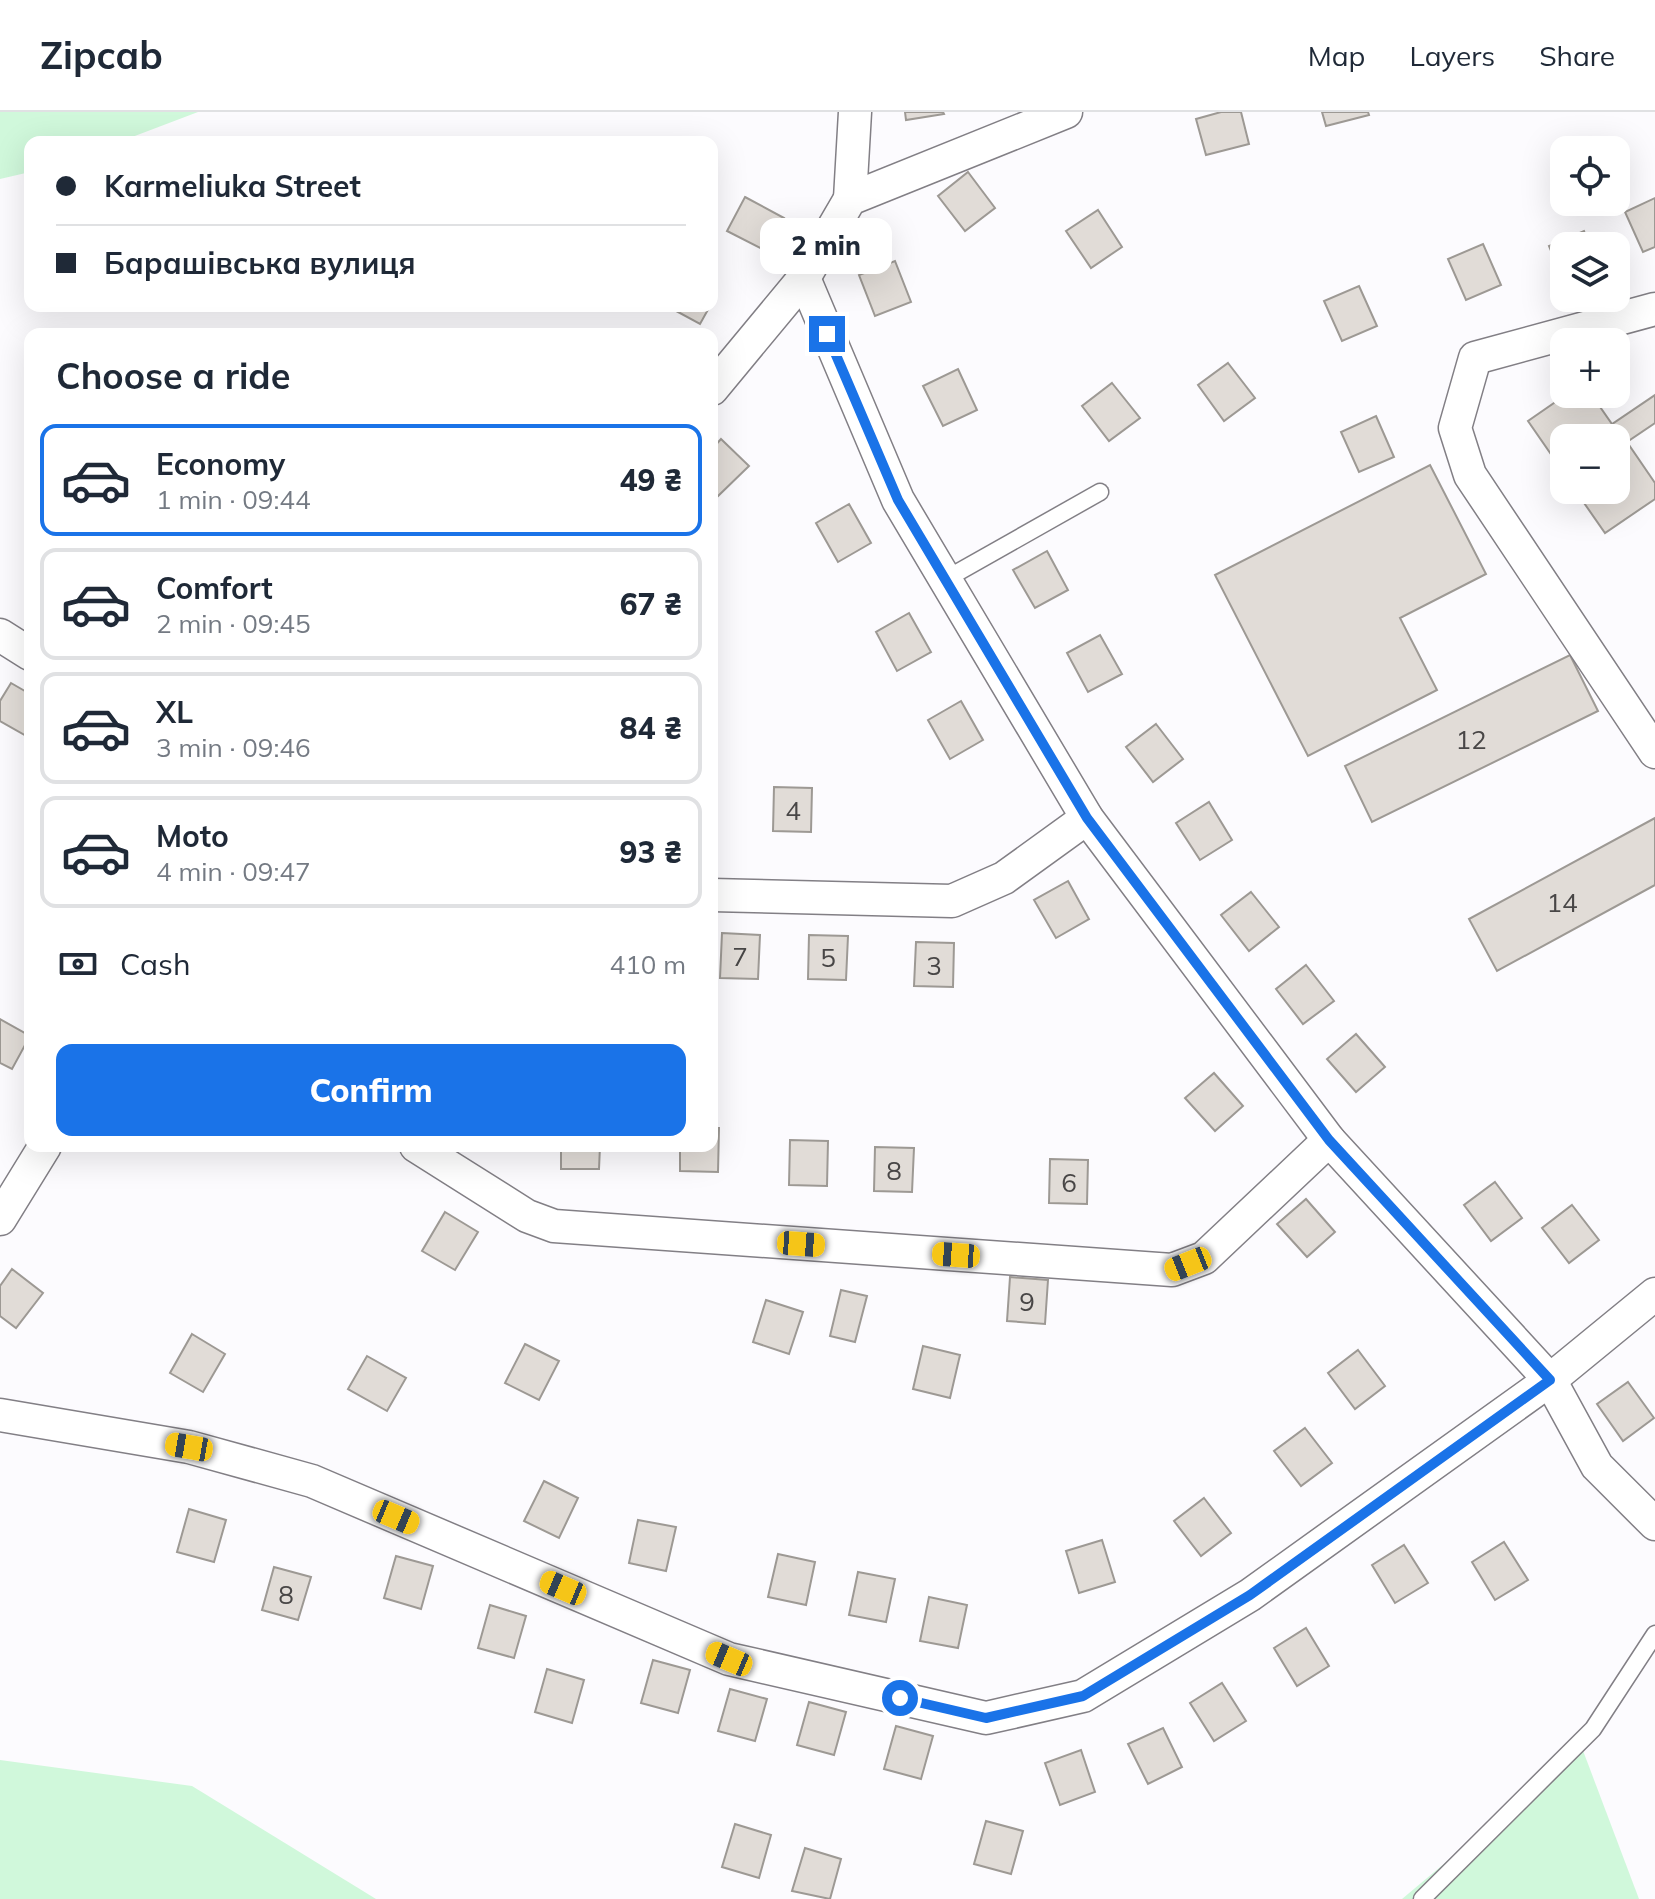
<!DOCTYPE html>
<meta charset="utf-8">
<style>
:root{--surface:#fff;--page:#f2f2f3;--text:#1f2937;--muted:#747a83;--line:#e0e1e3;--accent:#1a73e8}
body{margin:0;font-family:Mulish,sans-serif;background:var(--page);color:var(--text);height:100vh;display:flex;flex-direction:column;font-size:30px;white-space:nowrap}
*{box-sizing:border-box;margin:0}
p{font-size:26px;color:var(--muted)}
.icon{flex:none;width:44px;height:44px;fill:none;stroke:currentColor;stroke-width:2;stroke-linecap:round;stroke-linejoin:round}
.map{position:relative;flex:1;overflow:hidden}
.drawer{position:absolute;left:24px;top:216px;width:694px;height:824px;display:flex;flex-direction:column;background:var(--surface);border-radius:16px;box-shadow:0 8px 32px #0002}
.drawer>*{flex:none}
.guide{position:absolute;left:24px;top:24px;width:694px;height:176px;border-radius:16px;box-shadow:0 8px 32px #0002;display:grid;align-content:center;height:176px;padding:0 32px;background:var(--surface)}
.buttons{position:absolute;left:1550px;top:24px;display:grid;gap:16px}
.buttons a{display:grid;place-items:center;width:80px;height:80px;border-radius:16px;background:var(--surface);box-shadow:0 8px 32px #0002;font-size:40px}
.end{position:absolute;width:36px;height:36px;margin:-18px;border:10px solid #1a73e8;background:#fff;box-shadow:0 0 0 4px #fff}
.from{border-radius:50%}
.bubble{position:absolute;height:56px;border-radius:16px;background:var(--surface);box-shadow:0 8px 32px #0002;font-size:26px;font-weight:800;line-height:56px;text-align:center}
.car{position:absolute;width:24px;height:48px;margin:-24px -12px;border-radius:10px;box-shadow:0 0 6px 2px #0007;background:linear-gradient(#f5c518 24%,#345 0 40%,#f5c518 0 76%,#345 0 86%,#f5c518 0)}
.guide b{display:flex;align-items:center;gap:28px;height:76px;font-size:30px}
.guide b+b{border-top:2px solid var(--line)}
.guide i{width:20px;height:20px;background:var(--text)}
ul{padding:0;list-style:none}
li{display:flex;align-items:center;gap:24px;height:112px;margin:0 16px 12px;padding:0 16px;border:4px solid var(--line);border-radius:16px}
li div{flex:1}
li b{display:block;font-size:30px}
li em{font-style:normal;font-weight:800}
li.active{border-color:var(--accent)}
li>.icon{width:72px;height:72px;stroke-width:1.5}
h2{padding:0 32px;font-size:36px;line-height:96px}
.pay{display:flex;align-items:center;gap:20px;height:88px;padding:0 32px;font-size:30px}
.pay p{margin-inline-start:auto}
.cta{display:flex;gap:16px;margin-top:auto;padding:16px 32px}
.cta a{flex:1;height:92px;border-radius:16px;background:var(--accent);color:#fff;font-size:32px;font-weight:800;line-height:92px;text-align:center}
header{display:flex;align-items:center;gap:48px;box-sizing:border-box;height:112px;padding:0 40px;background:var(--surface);border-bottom:2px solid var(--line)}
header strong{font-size:38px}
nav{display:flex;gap:44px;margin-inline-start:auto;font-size:28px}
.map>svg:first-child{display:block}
.green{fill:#d0f8db}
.building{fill:#e1dcd7;stroke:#9d9994;stroke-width:2}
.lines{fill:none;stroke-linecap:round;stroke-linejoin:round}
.service-casing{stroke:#827f85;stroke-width:19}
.minor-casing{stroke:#827f85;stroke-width:35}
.service{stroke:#fff;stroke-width:16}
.minor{stroke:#fff;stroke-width:32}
.route{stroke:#1a73e8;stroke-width:10}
.labels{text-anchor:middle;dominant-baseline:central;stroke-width:8;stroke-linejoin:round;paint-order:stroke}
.number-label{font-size:26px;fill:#484646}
</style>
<header>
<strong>Zipcab</strong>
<nav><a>Map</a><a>Layers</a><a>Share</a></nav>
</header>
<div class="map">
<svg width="1655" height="1787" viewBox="0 0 1655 1787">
<rect width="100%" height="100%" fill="#fcfbfe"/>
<!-- green -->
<g class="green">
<path d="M0 0H198L119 30H30V60L0 67Z"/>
<path d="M1582 1636 1639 1787H1402Z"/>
<path d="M0 1648 192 1674 376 1787H0Z"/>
</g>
<!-- building -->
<g class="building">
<path d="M905 0H943L944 2 906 8Z"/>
<path d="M1221 0H1241L1249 32 1206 43 1196 7Z"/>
<path d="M1322 0H1368L1369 3 1326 14Z"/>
<path d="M968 60 995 96 965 119 938 84Z"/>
<path d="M745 85 784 106 766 139 727 119Z"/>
<path d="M1655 86V135L1643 140 1625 100Z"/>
<path d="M1098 98 1122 135 1091 156 1066 119Z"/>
<path d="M1584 119 1590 134H1564V170L1549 134Z"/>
<path d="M1483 132 1501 173 1466 188 1448 147Z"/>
<path d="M895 149 911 190 875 204 859 163Z"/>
<path d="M1359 174 1377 214 1342 229 1324 189Z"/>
<path d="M667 194H710L700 212Z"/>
<path d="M1228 251 1255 286 1224 309 1198 273Z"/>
<path d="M958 257 977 298 943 314 923 274Z"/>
<path d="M1112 271 1140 306 1109 329 1082 294Z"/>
<path d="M1567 282H1591L1612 312 1655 283V311L1627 330 1655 371V387L1605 421 1575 378H1616V326H1564V361L1528 309Z"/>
<path d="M1376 304 1394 345 1359 360 1341 320Z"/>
<path d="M721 327 749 354 717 385 712 380V337Z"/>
<path d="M1430 353 1486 462 1400 506 1437 578 1308 644 1215 463Z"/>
<path d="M849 392 871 431 838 450 816 411Z"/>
<path d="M1047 439 1068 478 1035 496 1013 458Z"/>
<path d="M909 501 931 540 897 559 876 520Z"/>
<path d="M1100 523 1122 562 1088 580 1067 541Z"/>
<path d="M1570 543 1598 599 1372 710 1345 654Z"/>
<path d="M11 571 30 582V626L0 609V589Z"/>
<path d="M961 589 983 628 950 647 928 608Z"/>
<path d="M1156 612 1183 647 1153 670 1126 635Z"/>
<path d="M774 675 812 676 811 720 773 719Z"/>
<path d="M1209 690 1232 728 1200 748 1176 711Z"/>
<path d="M1655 706V773L1497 859 1469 807Z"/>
<path d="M1068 769 1089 807 1056 826 1034 788Z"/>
<path d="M1251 780 1279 815 1249 839 1221 803Z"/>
<path d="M722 821 760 823 758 867 720 866Z"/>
<path d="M809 823 848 824 846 868 808 867Z"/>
<path d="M916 830 954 831 953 875 914 874Z"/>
<path d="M1306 853 1334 889 1303 912 1276 877Z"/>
<path d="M0 907 30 924 12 957 0 951Z"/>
<path d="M1356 922 1385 955 1356 980 1327 947Z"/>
<path d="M1214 961 1243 994 1215 1019 1185 986Z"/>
<path d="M712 1016H719L718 1060 680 1059V1034H712Z"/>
<path d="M790 1028 828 1029 827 1074 789 1073Z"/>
<path d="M561 1034H600L599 1057H561Z"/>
<path d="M875 1035 914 1036 912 1080 874 1079Z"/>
<path d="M1050 1047 1088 1048 1087 1092 1049 1091Z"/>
<path d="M1495 1070 1522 1106 1491 1129 1464 1093Z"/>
<path d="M1306 1087 1335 1120 1307 1145 1277 1112Z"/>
<path d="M1572 1093 1599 1128 1569 1151 1542 1116Z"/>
<path d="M445 1100 478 1120 455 1158 422 1139Z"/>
<path d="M12 1157 43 1181 16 1216 0 1204V1174Z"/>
<path d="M1010 1165 1048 1168 1045 1212 1007 1209Z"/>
<path d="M841 1178 867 1184 855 1230 830 1224Z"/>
<path d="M766 1188 803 1200 789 1242 753 1230Z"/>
<path d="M192 1222 225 1242 203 1280 170 1261Z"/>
<path d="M525 1232 559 1249 539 1288 505 1271Z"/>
<path d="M923 1234 960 1243 950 1286 913 1277Z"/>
<path d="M1358 1238 1385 1274 1355 1297 1328 1261Z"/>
<path d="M367 1244 406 1266 387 1299 348 1277Z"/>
<path d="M1628 1270 1654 1306 1623 1329 1597 1292Z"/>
<path d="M1305 1316 1332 1351 1301 1374 1274 1339Z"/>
<path d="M544 1369 578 1386 559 1426 524 1409Z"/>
<path d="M1204 1386 1231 1421 1201 1444 1174 1409Z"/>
<path d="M189 1397 226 1408 214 1450 177 1440Z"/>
<path d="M638 1408 676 1415 666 1459 629 1451Z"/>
<path d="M1102 1428 1115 1470 1079 1481 1066 1439Z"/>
<path d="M1504 1430 1528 1468 1495 1488 1472 1450Z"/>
<path d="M1404 1433 1428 1471 1395 1491 1372 1453Z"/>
<path d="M778 1442 815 1450 806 1493 768 1485Z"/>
<path d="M396 1444 433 1454 421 1497 384 1486Z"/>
<path d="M274 1455 311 1465 298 1508 262 1498Z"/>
<path d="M858 1460 895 1467 886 1510 849 1503Z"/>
<path d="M929 1485 967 1493 958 1536 920 1529Z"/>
<path d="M490 1493 526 1504 514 1546 478 1536Z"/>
<path d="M1306 1516 1329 1554 1297 1574 1274 1536Z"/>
<path d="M653 1548 690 1558 678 1601 641 1591Z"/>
<path d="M547 1557 584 1568 572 1611 535 1600Z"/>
<path d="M1222 1571 1246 1609 1214 1629 1190 1591Z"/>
<path d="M730 1577 767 1587 755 1629 718 1619Z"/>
<path d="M809 1590 846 1600 834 1643 797 1633Z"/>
<path d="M896 1614 933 1624 921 1667 884 1657Z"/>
<path d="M1163 1616 1182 1655 1148 1672 1128 1632Z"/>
<path d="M1081 1638 1095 1680 1060 1693 1045 1651Z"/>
<path d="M986 1709 1023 1719 1011 1762 974 1752Z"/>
<path d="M735 1712 771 1723 759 1766 722 1755Z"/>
<path d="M805 1736 841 1747 830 1787 792 1779Z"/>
</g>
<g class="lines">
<defs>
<g id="service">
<path d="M946 467 1100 380"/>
<path d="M1422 1787 1593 1617 1655 1522"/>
</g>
<g id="minor">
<path d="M850 87 855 0"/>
<path d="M804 166 898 388 1087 706 1329 1028 1550 1268 1597 1354 1655 1412"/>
<path d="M1655 197 1475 246 1455 316 1470 363 1655 640"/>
<path d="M712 277 804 166 850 87 1066 0"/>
<path d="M0 523 30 542"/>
<path d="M712 783 952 789 1004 766 1087 706"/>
<path d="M416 1034 527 1104 554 1114 1172 1158 1204 1146 1329 1028"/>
<path d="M0 1107 45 1034"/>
<path d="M0 1303 189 1335 312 1369 729 1547 986 1606 1083 1584 1250 1483 1550 1268 1655 1182"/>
</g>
</defs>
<!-- service casing -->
<use href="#service" class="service-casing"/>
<!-- minor casing -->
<use href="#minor" class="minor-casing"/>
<!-- service -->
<use href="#service" class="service"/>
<!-- minor -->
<use href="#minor" class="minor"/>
</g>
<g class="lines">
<!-- route -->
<path class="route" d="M827 222 898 388 1087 706 1329 1028 1550 1268 1250 1483 1083 1584 986 1606 900 1586"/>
</g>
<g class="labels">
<!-- number labels -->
<g class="number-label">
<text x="1471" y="627">12</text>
<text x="793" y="698">4</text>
<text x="1562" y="790">14</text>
<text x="740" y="844">7</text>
<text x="828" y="845">5</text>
<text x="934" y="853">3</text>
<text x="894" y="1058">8</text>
<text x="1069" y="1070">6</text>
<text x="1027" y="1189">9</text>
<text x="286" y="1482">8</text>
</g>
</g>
</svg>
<div class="buttons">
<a><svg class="icon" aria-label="locate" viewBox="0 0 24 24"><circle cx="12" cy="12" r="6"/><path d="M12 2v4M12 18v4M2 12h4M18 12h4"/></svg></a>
<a><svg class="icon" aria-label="layers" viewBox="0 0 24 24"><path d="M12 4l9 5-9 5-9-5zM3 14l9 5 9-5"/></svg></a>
<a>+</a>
<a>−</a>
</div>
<i class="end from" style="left:900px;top:1586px"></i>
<i class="end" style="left:827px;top:222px"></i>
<div class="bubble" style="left:760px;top:106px;width:132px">2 min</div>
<i class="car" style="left:801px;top:1132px;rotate:94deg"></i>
<i class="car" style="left:956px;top:1143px;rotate:274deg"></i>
<i class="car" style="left:1188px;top:1152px;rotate:248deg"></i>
<i class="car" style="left:189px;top:1335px;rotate:280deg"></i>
<i class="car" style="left:396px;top:1405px;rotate:113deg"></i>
<i class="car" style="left:563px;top:1476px;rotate:293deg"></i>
<i class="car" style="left:729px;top:1547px;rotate:293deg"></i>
<div class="guide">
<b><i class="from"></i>Karmeliuka Street</b>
<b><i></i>Барашівська вулиця</b>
</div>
<section class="drawer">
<h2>Choose a ride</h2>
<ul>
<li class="active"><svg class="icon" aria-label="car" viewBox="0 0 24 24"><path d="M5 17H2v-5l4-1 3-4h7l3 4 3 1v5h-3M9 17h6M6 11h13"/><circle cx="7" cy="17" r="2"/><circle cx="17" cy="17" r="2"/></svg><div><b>Economy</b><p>1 min · 09:44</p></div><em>49 ₴</em></li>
<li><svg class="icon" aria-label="car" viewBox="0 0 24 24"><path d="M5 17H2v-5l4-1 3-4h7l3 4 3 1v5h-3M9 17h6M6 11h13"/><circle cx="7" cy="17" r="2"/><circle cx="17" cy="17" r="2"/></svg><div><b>Comfort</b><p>2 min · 09:45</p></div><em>67 ₴</em></li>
<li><svg class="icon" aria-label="car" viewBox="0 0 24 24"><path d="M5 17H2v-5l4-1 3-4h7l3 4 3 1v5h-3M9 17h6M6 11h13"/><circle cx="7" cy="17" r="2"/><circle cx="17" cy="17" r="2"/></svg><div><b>XL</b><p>3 min · 09:46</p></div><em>84 ₴</em></li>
<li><svg class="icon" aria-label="car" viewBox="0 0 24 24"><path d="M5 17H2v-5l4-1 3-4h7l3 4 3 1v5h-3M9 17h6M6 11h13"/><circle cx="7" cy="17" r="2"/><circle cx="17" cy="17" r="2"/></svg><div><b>Moto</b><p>4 min · 09:47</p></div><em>93 ₴</em></li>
</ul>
<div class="pay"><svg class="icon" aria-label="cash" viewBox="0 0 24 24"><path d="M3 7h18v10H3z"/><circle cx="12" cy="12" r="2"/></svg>Cash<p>410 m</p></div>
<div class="cta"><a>Confirm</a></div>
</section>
</div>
